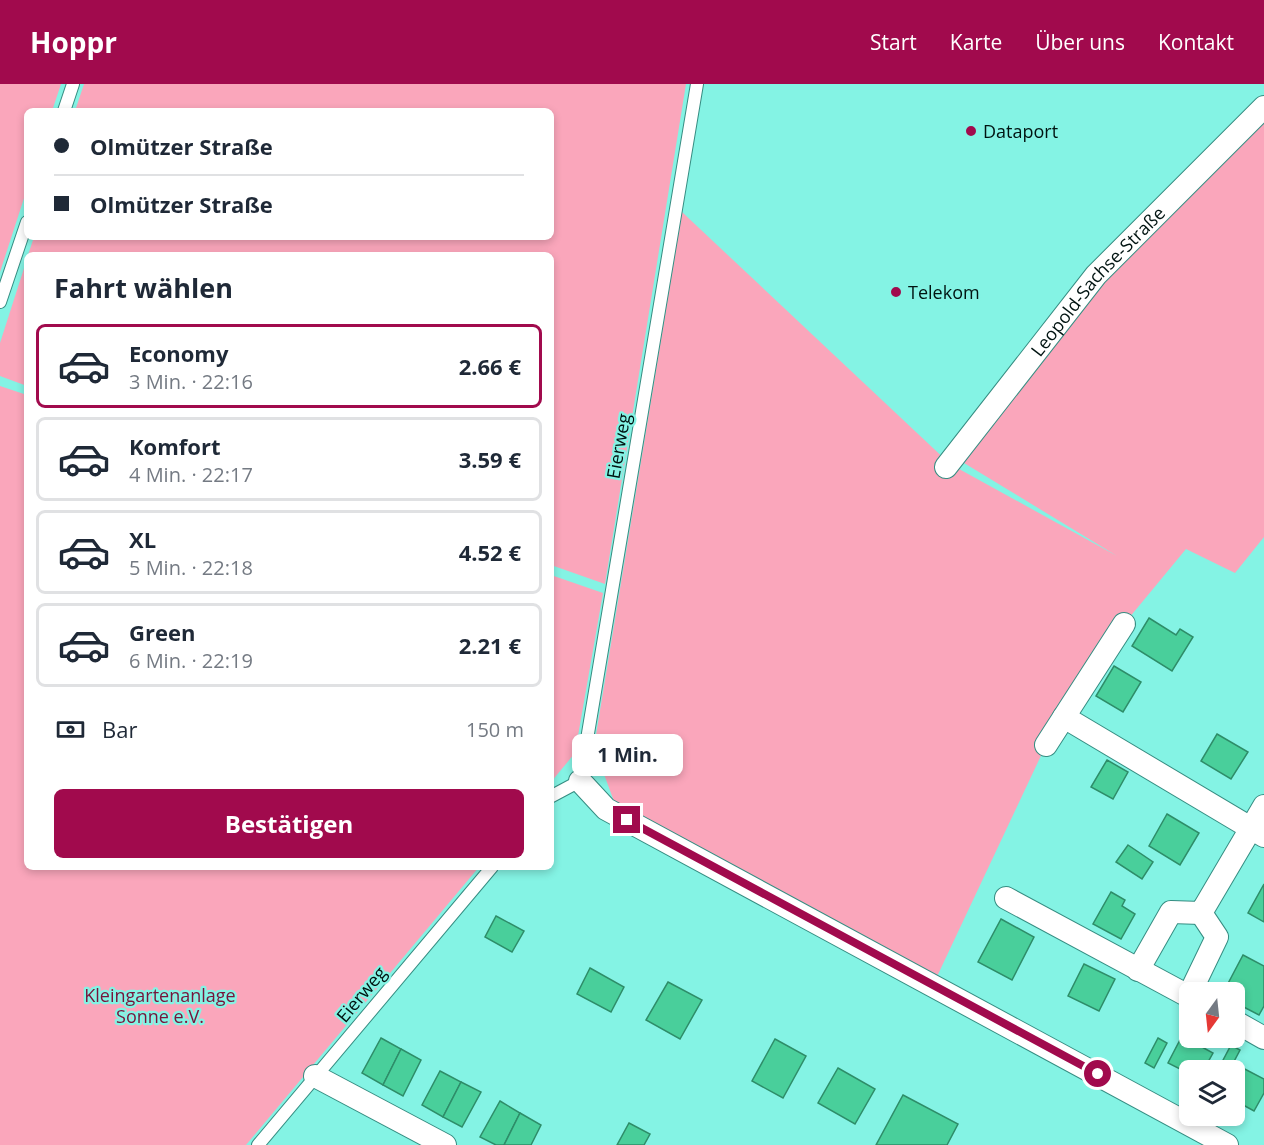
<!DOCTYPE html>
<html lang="de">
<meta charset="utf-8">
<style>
:root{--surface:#fff;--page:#f2f2f3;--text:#1f2937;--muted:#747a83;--line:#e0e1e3;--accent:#a10a4d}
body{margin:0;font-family:"Open Sans",sans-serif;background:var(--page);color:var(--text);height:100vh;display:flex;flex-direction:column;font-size:22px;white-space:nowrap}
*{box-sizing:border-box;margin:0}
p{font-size:20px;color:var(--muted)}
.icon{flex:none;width:33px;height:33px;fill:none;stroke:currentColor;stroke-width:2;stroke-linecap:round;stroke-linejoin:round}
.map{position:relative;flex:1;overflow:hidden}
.side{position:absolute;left:24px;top:168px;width:530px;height:618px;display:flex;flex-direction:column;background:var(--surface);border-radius:9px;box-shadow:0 3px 9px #0003}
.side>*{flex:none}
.guide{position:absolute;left:24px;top:24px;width:530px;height:132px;border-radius:9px;box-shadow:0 3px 9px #0003;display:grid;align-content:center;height:132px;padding:0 30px;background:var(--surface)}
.needle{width:39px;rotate:195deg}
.fabs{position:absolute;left:1179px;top:898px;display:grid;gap:12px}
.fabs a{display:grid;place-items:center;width:66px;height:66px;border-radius:9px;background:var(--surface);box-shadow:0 3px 9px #0003;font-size:30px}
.end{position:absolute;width:27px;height:27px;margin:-14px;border:8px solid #a10a4d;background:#fff;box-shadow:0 0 0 3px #fff}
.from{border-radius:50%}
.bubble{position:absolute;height:42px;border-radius:9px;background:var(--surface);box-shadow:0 3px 9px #0003;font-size:20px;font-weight:700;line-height:42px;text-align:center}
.guide b{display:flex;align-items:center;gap:21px;height:57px;font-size:22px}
.guide b+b{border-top:2px solid var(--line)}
.guide i{width:15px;height:15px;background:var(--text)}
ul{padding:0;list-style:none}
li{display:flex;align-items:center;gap:18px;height:84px;margin:0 12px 9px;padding:0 18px;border:3px solid var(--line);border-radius:9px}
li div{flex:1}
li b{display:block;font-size:22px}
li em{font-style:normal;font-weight:700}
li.active{border-color:var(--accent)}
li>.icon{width:54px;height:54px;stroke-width:1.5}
h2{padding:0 30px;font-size:27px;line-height:72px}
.pay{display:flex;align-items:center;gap:15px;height:66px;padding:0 30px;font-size:22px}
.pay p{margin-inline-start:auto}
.action{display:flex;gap:12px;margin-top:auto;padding:12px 30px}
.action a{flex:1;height:69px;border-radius:9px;background:var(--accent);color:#fff;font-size:24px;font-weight:700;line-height:69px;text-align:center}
header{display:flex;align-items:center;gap:36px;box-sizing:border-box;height:84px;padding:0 30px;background:var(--accent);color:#fff}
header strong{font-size:28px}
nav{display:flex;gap:33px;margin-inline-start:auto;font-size:21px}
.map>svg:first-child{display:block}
.green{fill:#faa6bb}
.building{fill:#49cf9b;stroke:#2e8d69;stroke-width:1.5}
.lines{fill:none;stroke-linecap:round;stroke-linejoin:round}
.lane-casing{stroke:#368d82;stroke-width:14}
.street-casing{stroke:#368d82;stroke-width:24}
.lane{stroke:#fff;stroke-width:12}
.street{stroke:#fff;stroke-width:22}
.route{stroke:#a10a4d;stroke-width:8}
.poi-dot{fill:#a10a4d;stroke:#84f3e4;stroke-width:2}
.labels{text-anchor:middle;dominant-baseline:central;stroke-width:4.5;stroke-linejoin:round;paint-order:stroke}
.poi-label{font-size:18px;fill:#001311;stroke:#84f3e4;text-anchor:start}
.street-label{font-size:18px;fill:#001311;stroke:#84f3e4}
.park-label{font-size:18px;fill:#77143a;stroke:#84f3e4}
</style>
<header>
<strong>Hoppr</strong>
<nav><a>Start</a><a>Karte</a><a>Über uns</a><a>Kontakt</a></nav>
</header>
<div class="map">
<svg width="1264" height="1061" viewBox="0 0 1264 1061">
<rect width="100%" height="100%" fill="#84f3e4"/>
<!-- green -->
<g class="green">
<path d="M0 0H61L52 27H27V105L0 188Z"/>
<path d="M84 0H686L605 500 551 481 550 171H28L34 153H550V27H75Z"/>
<path d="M1264 23V453L1235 489 1186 465 1124 540 1046 661 933 901 615 720 594 663 682 128 950 380 1117 472 964 379 1096 191Z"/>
<path d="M27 175V302L0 292V259Z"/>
<path d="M0 302 27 311V783H479L246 1061H0Z"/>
<path d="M551 491 603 509 575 669 551 698Z"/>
</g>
<!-- building -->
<g class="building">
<path d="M1149 534 1176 551 1180 545 1193 553 1172 587 1132 562Z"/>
<path d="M1114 582 1141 598 1123 628 1096 612Z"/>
<path d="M1217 650 1248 668 1231 695 1201 677Z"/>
<path d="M1107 676 1128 688 1113 715 1091 703Z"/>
<path d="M1167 730 1199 749 1180 781 1149 762Z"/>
<path d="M1128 761 1153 778 1142 795 1116 778Z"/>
<path d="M1264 800V838L1248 829Z"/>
<path d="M1111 808 1125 816 1122 822 1135 830 1121 855 1093 840Z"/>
<path d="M496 832 524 847 512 868 485 853Z"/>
<path d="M1001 835 1034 853 1012 896 978 878Z"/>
<path d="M1243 871 1264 882V922L1259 931 1234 918V909H1223Z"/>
<path d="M1084 880 1115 895 1099 927 1068 912Z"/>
<path d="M590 884 624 903 611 928 577 910Z"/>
<path d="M668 898 702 916 680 955 646 936Z"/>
<path d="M1182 952 1213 969 1203 987H1190V990L1168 979Z"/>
<path d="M381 954 401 965 383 1001 362 989Z"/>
<path d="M1158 954 1167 959 1154 984 1145 979Z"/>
<path d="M775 955 806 972 783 1014 752 997Z"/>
<path d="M1231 961 1240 966 1230 985 1221 980Z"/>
<path d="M401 965 421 976 403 1012 383 1001Z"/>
<path d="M1237 981 1264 995V1009L1254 1027 1234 1016V987Z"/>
<path d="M838 984 875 1005 855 1040 818 1019Z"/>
<path d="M440 987 461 998 443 1033 422 1021Z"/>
<path d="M461 998 481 1008 462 1043 443 1033Z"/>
<path d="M903 1011 958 1040 947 1061H876Z"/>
<path d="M500 1017 520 1029 504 1061H496L480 1053Z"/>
<path d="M520 1029 541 1041 531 1061H504Z"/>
<path d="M629 1039 650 1050 644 1061H617Z"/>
</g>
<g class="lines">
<defs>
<g id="lane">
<path d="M64 27 73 0"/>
<path d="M0 218 27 138"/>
<path d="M550 713 580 697 697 0"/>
<path d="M258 1061 492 783"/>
</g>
<g id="street">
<path id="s1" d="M946 383 1096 191 1264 23"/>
<path d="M1064 633 1124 540"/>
<path d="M1046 661 1064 633 1264 752"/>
<path d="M580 697 606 725 1227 1061"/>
<path d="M1006 814 1190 913"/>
<path d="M1138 886 1171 828 1201 829 1264 722"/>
<path d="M1190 909 1217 853 1201 829"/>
<path d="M1234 937 1264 954"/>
<path d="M315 992 445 1061"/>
</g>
</defs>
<!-- lane casing -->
<use href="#lane" class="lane-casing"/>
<!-- street casing -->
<use href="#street" class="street-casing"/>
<!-- lane -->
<use href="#lane" class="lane"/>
<!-- street -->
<use href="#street" class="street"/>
</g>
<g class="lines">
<!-- route -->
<path class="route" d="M627 736 1098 990"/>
</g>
<!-- markers -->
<g class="poi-dot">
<circle cx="971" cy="47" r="6"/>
<circle cx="896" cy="208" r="6"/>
</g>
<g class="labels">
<!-- poi labels -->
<g class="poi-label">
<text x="983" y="47">Dataport</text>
<text x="908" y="208">Telekom</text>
</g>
<!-- street labels -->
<g class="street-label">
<text stroke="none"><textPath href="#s1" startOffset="240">Leopold-Sachse-Straße</textPath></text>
<text transform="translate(618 362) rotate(-80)">Eierweg</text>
<text transform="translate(361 910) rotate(-50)">Eierweg</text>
</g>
<!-- park labels -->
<g class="park-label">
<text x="160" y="911">Kleingartenanlage<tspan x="160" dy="21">Sonne e.V.</tspan></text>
</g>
</g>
</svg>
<div class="fabs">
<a><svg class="needle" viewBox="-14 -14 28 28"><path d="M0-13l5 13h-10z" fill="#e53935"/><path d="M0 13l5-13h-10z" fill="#747a83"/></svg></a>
<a><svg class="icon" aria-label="layers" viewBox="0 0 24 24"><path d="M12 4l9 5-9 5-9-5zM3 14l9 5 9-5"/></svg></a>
</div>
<i class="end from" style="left:1098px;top:990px"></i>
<i class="end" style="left:627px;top:736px"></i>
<div class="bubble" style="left:572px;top:650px;width:111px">1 Min.</div>
<div class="guide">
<b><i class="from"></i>Olmützer Straße</b>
<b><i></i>Olmützer Straße</b>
</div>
<section class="side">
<h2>Fahrt wählen</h2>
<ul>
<li class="active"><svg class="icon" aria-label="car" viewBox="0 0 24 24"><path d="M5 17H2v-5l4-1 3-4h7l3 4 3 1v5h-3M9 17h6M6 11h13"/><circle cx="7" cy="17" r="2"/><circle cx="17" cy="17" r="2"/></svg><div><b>Economy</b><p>3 Min. · 22:16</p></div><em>2.66 €</em></li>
<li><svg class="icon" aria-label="car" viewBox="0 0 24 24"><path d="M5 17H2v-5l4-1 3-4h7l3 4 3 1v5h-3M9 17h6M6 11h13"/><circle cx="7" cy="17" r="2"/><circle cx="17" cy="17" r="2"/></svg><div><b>Komfort</b><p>4 Min. · 22:17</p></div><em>3.59 €</em></li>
<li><svg class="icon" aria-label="car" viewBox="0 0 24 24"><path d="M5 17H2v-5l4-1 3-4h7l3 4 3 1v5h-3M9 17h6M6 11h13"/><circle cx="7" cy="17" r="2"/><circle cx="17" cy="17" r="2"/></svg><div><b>XL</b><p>5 Min. · 22:18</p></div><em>4.52 €</em></li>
<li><svg class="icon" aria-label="car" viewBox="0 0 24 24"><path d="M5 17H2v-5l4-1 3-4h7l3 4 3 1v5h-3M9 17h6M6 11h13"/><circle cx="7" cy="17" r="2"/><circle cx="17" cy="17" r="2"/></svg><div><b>Green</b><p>6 Min. · 22:19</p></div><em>2.21 €</em></li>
</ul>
<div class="pay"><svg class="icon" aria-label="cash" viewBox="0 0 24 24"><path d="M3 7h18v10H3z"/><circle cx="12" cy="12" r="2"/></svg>Bar<p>150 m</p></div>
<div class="action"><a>Bestätigen</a></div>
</section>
</div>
